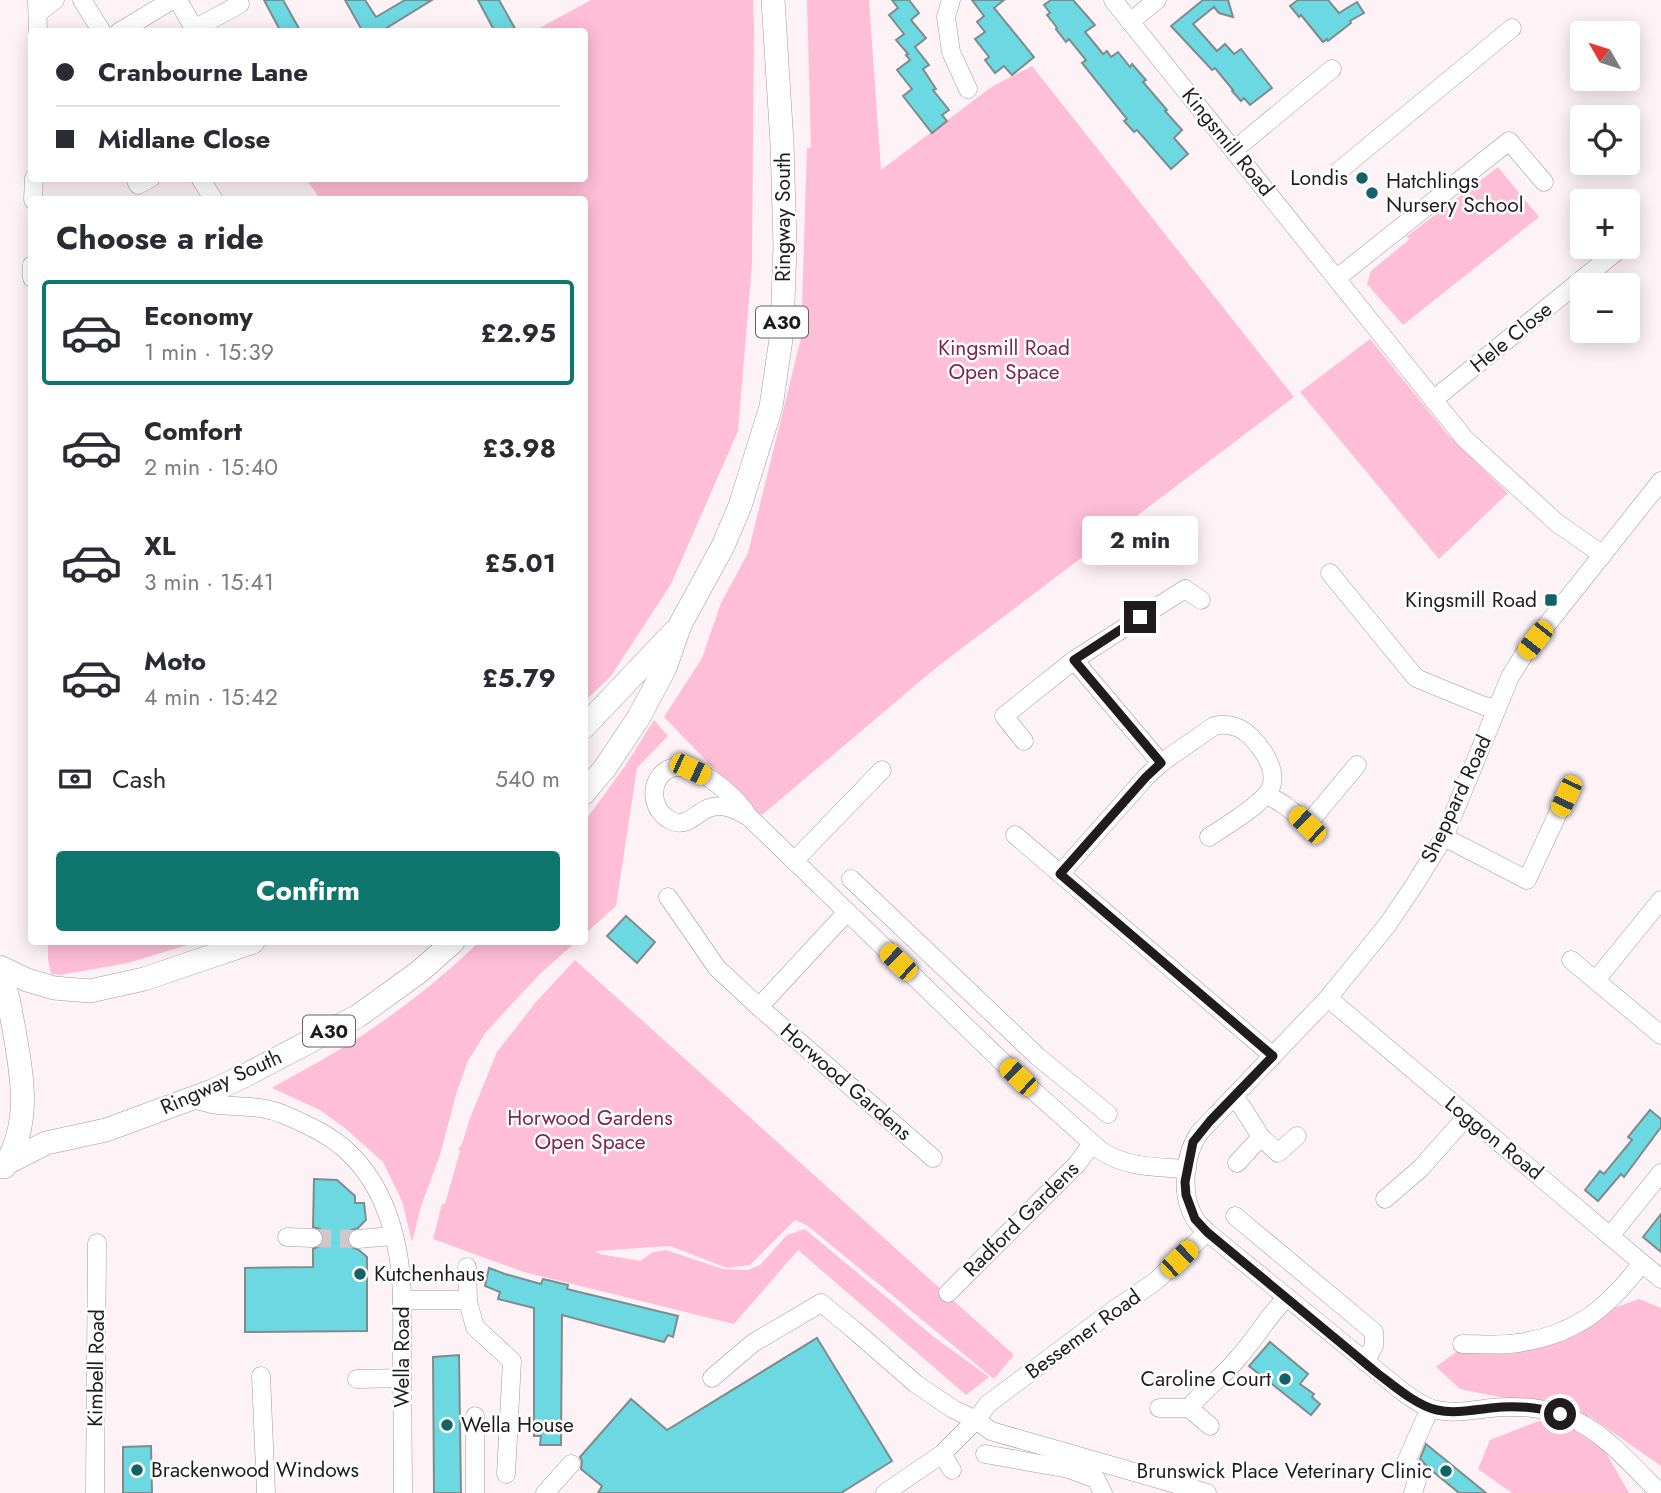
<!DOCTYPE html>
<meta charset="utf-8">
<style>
:root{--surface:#fff;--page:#f2f2f3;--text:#2b2b33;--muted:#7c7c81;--line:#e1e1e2;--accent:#0f766e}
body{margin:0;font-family:Jost,sans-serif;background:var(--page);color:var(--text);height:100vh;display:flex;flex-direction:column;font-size:26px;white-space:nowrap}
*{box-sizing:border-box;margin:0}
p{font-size:23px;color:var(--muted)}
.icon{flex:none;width:38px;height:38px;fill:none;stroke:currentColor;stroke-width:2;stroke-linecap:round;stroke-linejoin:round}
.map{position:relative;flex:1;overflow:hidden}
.details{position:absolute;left:28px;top:196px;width:560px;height:749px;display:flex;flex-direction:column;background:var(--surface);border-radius:7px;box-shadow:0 4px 18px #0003}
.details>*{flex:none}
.top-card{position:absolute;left:28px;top:28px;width:560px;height:154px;border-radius:7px;box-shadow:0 4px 18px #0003;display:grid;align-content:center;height:154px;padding:0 28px;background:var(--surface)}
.needle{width:46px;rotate:309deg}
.tools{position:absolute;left:1570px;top:21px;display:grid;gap:14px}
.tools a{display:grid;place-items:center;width:70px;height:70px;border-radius:7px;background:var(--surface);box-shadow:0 4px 18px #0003;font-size:35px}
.end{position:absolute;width:32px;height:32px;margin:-16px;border:9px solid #201c1e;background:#fff;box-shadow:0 0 0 4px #fff}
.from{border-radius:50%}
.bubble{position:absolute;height:49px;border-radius:7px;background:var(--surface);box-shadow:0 4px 18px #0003;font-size:23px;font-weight:700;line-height:49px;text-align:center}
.car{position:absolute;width:21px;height:42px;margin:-21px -10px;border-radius:9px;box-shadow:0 0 5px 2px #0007;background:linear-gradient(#f5c518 24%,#345 0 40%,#f5c518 0 76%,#345 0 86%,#f5c518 0)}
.top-card b{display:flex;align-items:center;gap:24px;height:66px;font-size:26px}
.top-card b+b{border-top:2px solid var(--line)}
.top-card i{width:18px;height:18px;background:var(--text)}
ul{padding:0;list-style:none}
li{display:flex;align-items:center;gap:21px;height:105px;margin:0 14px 10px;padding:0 14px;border:4px solid transparent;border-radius:7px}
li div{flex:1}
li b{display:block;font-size:26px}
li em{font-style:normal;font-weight:700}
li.active{border-color:var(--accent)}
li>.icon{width:63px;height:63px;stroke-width:1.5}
h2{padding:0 28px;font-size:32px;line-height:84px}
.pay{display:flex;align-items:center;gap:18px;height:77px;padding:0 28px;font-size:26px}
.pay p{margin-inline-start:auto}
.button{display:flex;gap:14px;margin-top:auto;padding:14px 28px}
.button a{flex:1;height:80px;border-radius:7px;background:var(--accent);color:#fff;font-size:28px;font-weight:700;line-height:80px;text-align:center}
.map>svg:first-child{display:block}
.green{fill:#febed5}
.building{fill:#6cd8e2;stroke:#808b8c;stroke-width:2}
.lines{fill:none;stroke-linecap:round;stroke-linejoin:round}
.minor-tunnel{stroke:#d1c7ca;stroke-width:18;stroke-dasharray:18 9;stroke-linecap:butt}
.minor-casing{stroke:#a2989b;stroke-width:19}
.major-casing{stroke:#a2989b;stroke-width:24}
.minor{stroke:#fff;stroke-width:18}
.major{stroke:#fff;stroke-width:23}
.route{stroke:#201c1e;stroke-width:9}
.poi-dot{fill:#126268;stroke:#fff;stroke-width:2.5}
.labels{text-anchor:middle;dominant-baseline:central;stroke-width:5;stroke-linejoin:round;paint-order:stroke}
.shield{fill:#fff;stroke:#636062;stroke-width:2}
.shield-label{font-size:19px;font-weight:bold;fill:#201c1e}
.street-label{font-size:21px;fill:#201c1e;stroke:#fff}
.poi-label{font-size:21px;fill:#201c1e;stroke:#fff;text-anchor:end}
.park-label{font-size:21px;fill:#7f254f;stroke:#fff}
</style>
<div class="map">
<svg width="1661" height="1493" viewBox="0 0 1661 1493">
<rect width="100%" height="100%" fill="#fdf2f5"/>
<!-- green -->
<g class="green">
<path d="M591 0H753L754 28 752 264 738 431 671 584 611 676 585 701 584 200 320 199 306 179 584 178V32L534 31Z"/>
<path d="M807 0H869L881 170 993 86 1032 66 1294 397 937 667 762 815 756 812 664 717 702 658 721 603 748 553 801 338 807 148H811Z"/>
<path d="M1498 167 1539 217 1403 325 1367 284 1371 271 1410 239 1406 237Z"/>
<path d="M1370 339 1448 435 1508 493 1439 559 1300 392Z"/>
<path d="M654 720 668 736 637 768 616 906 585 934V821L625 766Z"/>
<path d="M48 942H197L128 963 60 975 51 974 48 959Z"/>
<path d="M479 942H576L541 973 509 1007 486 1032 468 1061 457 1091 440 1155 421 1206 412 1242 402 1201 383 1162 346 1129 320 1110 272 1088C303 1070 336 1053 366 1033 406 1006 444 976 479 942Z"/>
<path d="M575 960 1014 1355 994 1379 808 1226 795 1220 750 1265 727 1268 670 1246 595 1251 600 1254 640 1261 653 1252 666 1250 723 1269 748 1270 760 1265 787 1235 805 1229 934 1337 989 1377 966 1395 798 1250 734 1324 524 1272 433 1239 442 1204H445L460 1151 458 1149 462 1144 470 1118 497 1052 536 1002Z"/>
<path d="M1639 1299 1661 1308V1466L1591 1417 1545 1406 1460 1389 1436 1367 1460 1349 1494 1353 1564 1341 1614 1308Z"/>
<path d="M1539 1421 1562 1422 1605 1451 1629 1493H1512L1478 1469 1490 1440Z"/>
</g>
<!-- building -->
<g class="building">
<path d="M264 0H283L301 32H281Z"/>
<path d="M345 0H365L376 17 405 0H432L380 32H363Z"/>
<path d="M478 0H499L517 32H495Z"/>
<path d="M892 0H909L919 13 911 20 926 38 915 47 929 65 923 69 936 89 933 90 949 110 942 115 947 121 932 133 903 96 912 89 897 70 910 60 906 55 908 54 896 40 904 34 889 15 898 8Z"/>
<path d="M972 0H1004L994 8 1034 57 1012 75 1004 66 995 73 985 60 989 57 975 39 985 32 977 22 984 16Z"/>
<path d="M1051 0H1073L1095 25 1085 32 1103 54 1107 51 1111 57 1118 52 1130 67 1132 64 1146 80 1143 82 1167 110 1165 111 1182 130 1174 138 1188 154 1171 169 1137 130 1134 132 1124 121 1127 119 1082 63 1086 60 1069 39 1066 42 1056 29 1057 28 1055 25 1047 15 1050 13 1044 5Z"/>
<path d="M1203 0H1228L1233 17 1219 13 1214 7 1193 24 1217 51 1225 44 1234 54 1241 49 1272 88 1250 105 1244 98 1241 101 1232 91 1233 90 1215 68 1212 70 1171 26Z"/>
<path d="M1298 0H1328L1339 13 1357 2 1364 13 1350 21 1351 23 1328 41 1327 39 1323 42 1301 15 1299 17 1290 6Z"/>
<path d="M626 916 655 942 637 963 607 936Z"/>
<path d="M1650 1110 1661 1119V1127L1624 1177 1621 1174 1598 1201 1585 1190 1600 1171 1604 1174 1632 1140 1628 1137Z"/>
<path d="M314 1179 337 1180 355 1196V1203H364L366 1220 358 1228 351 1230 347 1239 349 1246 359 1250 367 1257V1331L245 1332V1268L313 1267V1249L322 1245 324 1238 320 1229 313 1227Z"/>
<path d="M1661 1214V1252L1643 1237Z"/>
<path d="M489 1268 505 1274 541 1284 543 1279 568 1285 567 1289 678 1316 673 1337 668 1335 664 1342 562 1315 561 1445H540L541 1436H534V1308L498 1299 500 1292 485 1286Z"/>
<path d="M817 1338 892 1461 841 1493H598L602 1486 581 1469 582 1461 580 1457 631 1399 667 1430Z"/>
<path d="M1270 1342 1308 1374 1300 1384 1314 1394 1312 1397 1320 1404 1311 1415 1249 1366Z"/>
<path d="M459 1355 461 1493H434L433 1357Z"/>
<path d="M1426 1444 1486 1493H1459L1430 1469 1420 1459Z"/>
<path d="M151 1446 152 1493H123V1447Z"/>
</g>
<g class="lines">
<!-- minor-tunnel -->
<path class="minor-tunnel" d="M313 1238 358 1239"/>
<defs>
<g id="minor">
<path d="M37 0 38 32"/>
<path d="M82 0 102 32"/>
<path d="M178 0 196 32"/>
<path d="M951 0 946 17 951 52 968 89"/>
<path d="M1113 0 1465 439 1557 523 1603 555"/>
<path d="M38 13 55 0"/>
<path d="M1130 22 1157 0"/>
<path d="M194 29 240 4"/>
<path d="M119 32 172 0"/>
<path d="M1234 150 1332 69"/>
<path d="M1340 170 1512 28"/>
<path d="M135 178 138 185 151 178"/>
<path d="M200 178 214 200"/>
<path d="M33 200 34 178"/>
<path d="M32 265V278"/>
<path d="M1337 278 1509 141 1544 182"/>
<path d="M1433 400 1622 247"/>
<path d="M1661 481 1526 651 1510 677 1444 837 1415 884 1388 924 1328 998 1199 1133C1184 1155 1180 1196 1195 1219 1198 1224 1203 1228 1207 1232L1403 1392C1413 1399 1425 1408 1437 1410 1460 1415 1484 1407 1507 1407 1577 1405 1607 1439 1653 1486L1661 1492"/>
<path d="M1330 573 1416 678 1484 706 1497 708"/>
<path d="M1074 660 1161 763"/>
<path d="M1024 741 1004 716 1074 660 1185 589 1201 600"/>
<path d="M1266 795C1283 802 1294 812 1307 825L1357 765"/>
<path d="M749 817C738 799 704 768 681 767 652 765 644 806 670 820 687 829 695 813 709 808 724 803 737 810 749 817L1018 1077 1100 1150C1126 1168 1157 1167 1187 1169"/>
<path d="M1015 835 1273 1056"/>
<path d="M1444 837 1527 880 1566 796"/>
<path d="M794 861 882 770"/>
<path d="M1060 874 1146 777 1161 763 1214 726C1221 724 1228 724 1236 727 1254 733 1281 769 1270 789 1263 804 1224 827 1209 837"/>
<path d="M851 879 1037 1056 1108 1114"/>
<path d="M668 897 717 968 759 1007 933 1158"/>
<path d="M1571 960 1661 1035"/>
<path d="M1596 980 1661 900"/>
<path d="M1328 998 1661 1279"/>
<path d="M759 1007 847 912"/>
<path d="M1233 1097 1242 1107 1261 1137 1278 1153 1297 1136"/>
<path d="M191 1099C198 1100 205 1102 212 1104 238 1108 259 1104 285 1115 308 1125 332 1136 349 1153 383 1185 398 1235 401 1279 403 1304 402 1329 402 1354 402 1400 403 1447 403 1493"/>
<path d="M1237 1163 1261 1137"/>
<path d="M1385 1199 1420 1169 1467 1116"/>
<path d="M1235 1216 1374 1332V1346L1365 1362"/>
<path d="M1610 1236 1661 1173"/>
<path d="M287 1237 313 1238"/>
<path d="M358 1239 393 1236"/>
<path d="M467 1267 468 1302 475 1327 512 1361 506 1474"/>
<path d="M948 1293 1077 1164 1092 1144"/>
<path d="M402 1300H461L468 1302"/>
<path d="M1462 1344C1480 1344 1499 1346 1517 1343 1575 1335 1607 1309 1642 1263"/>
<path d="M261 1376 266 1493"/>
<path d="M712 1378 753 1343 821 1303 853 1329 916 1384 953 1409 976 1420 991 1431 1207 1493"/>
<path d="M357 1379 402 1378"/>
<path d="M1159 1408H1189L1210 1426"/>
<path d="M1189 1408C1204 1389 1224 1376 1239 1357 1256 1338 1268 1316 1287 1297"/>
<path d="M475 1416V1493"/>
<path d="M985 1454 1069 1469"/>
<path d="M1072 1458 1069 1469 1096 1479 1103 1493"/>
<path d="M952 1470 942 1454 976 1420 988 1404 1108 1314 1156 1281 1207 1232"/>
<path d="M95 1493 97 1243"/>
<path d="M545 1493 571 1464"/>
<path d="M885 1493 942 1454"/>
<path d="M1413 1493 1419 1473 1406 1462 1430 1408"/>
</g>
<g id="major">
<path d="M584 727 674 632"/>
<path d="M584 793 605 768 639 717 665 668 680 625 723 546 740 506 771 407 782 332 785 245 782 143 773 0"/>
<path d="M0 967 27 980 54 988 90 991 144 979 253 942"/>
<path d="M0 977C9 993 10 1011 14 1029 22 1077 32 1123 4 1167"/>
<path d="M7 1163 46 1143 106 1130 212 1091 244 1076 358 1016 419 972 453 942"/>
</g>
</defs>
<!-- minor casing -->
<use href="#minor" class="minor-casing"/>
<!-- major casing -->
<use href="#major" class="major-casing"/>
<!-- minor -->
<use href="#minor" class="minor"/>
<!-- major -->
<use href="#major" class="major"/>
</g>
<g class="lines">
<!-- route -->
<path class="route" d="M1140 617 1074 660 1161 763 1146 777 1060 874 1273 1056 1210 1121 1193 1142 1185 1182 1186 1195 1195 1219 1207 1232 1377 1373C1393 1385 1417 1406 1437 1410 1454 1414 1473 1410 1491 1408 1515 1405 1538 1407 1560 1414"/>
</g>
<!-- markers -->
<g class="poi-dot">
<circle cx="1362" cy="178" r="7"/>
<circle cx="1372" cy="193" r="7"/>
<rect x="1544" y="593" width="14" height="14" rx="3.5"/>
<circle cx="360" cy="1274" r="7"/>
<circle cx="1285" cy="1379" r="7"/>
<circle cx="447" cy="1425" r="7"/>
<circle cx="137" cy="1470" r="7"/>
<circle cx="1446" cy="1471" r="7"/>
</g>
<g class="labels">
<!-- shield labels -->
<g class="shield">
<rect x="756" y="306.5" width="52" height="31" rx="5"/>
<rect x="303" y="1015.5" width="52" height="31" rx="5"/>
</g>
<g class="shield-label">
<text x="782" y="322">A30</text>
<text x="329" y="1031">A30</text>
</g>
<!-- street labels -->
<g class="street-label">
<text transform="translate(1228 142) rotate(51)">Kingsmill Road</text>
<text transform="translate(783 217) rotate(-90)">Ringway South</text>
<text transform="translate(1511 337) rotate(-39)">Hele Close</text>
<text transform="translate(1456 799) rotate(-65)">Sheppard Road</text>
<text transform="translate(221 1082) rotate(-24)">Ringway South</text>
<text transform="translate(846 1082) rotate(41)">Horwood Gardens</text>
<text transform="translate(1494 1138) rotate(39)">Loggon Road</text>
<text transform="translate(1021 1219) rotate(-45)">Radford Gardens</text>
<text transform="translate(1083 1334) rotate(-36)">Bessemer Road</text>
<text transform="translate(402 1357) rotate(-90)">Wella Road</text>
<text transform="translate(96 1368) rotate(-89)">Kimbell Road</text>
</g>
<!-- poi labels -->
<g class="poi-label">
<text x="1348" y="178">Londis</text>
<text x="1386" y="181" text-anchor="start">Hatchlings<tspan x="1386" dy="24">Nursery School</tspan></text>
<text x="1537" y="600">Kingsmill Road</text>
<text x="374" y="1274" text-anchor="start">Kutchenhaus</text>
<text x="1271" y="1379">Caroline Court</text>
<text x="461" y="1425" text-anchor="start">Wella House</text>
<text x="151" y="1470" text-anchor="start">Brackenwood Windows</text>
<text x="1432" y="1471">Brunswick Place Veterinary Clinic</text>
</g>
<!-- park labels -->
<g class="park-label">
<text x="1004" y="348">Kingsmill Road<tspan x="1004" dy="24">Open Space</tspan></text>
<text x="590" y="1118">Horwood Gardens<tspan x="590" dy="24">Open Space</tspan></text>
</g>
</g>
</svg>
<div class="tools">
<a><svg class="needle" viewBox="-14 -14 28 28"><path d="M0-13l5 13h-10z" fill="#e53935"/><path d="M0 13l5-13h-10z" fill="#7c7c81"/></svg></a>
<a><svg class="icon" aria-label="locate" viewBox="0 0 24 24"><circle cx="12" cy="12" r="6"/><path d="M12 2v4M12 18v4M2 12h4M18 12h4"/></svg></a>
<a>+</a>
<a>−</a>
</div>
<i class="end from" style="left:1560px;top:1414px"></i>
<i class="end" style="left:1140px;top:617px"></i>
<div class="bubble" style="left:1082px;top:516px;width:116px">2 min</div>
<i class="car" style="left:1535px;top:640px;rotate:218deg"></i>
<i class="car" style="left:690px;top:769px;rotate:115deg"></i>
<i class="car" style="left:1566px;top:796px;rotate:205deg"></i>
<i class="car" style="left:1307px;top:825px;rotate:314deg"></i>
<i class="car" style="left:898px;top:962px;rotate:314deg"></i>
<i class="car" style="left:1018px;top:1077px;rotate:314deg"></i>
<i class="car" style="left:1179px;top:1259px;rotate:46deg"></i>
<div class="top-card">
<b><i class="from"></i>Cranbourne Lane</b>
<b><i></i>Midlane Close</b>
</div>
<section class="details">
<h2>Choose a ride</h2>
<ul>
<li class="active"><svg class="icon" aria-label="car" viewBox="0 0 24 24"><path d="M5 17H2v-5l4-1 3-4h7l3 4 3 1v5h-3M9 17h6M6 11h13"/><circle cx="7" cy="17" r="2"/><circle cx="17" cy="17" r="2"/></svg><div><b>Economy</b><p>1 min · 15:39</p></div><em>£2.95</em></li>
<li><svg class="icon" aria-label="car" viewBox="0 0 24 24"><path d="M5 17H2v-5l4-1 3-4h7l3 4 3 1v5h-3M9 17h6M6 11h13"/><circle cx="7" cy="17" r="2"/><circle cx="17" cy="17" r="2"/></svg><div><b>Comfort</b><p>2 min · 15:40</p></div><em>£3.98</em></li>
<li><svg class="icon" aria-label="car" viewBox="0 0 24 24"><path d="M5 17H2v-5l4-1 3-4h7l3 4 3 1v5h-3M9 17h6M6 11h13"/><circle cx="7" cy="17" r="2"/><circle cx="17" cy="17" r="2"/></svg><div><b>XL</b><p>3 min · 15:41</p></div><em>£5.01</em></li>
<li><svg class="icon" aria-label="car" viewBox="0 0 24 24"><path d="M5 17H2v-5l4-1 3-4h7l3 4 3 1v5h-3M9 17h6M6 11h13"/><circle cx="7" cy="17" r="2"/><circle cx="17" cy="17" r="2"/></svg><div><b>Moto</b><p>4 min · 15:42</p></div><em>£5.79</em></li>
</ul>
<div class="pay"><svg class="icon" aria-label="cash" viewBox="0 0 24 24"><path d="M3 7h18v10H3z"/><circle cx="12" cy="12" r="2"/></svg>Cash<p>540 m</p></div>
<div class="button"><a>Confirm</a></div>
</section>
</div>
